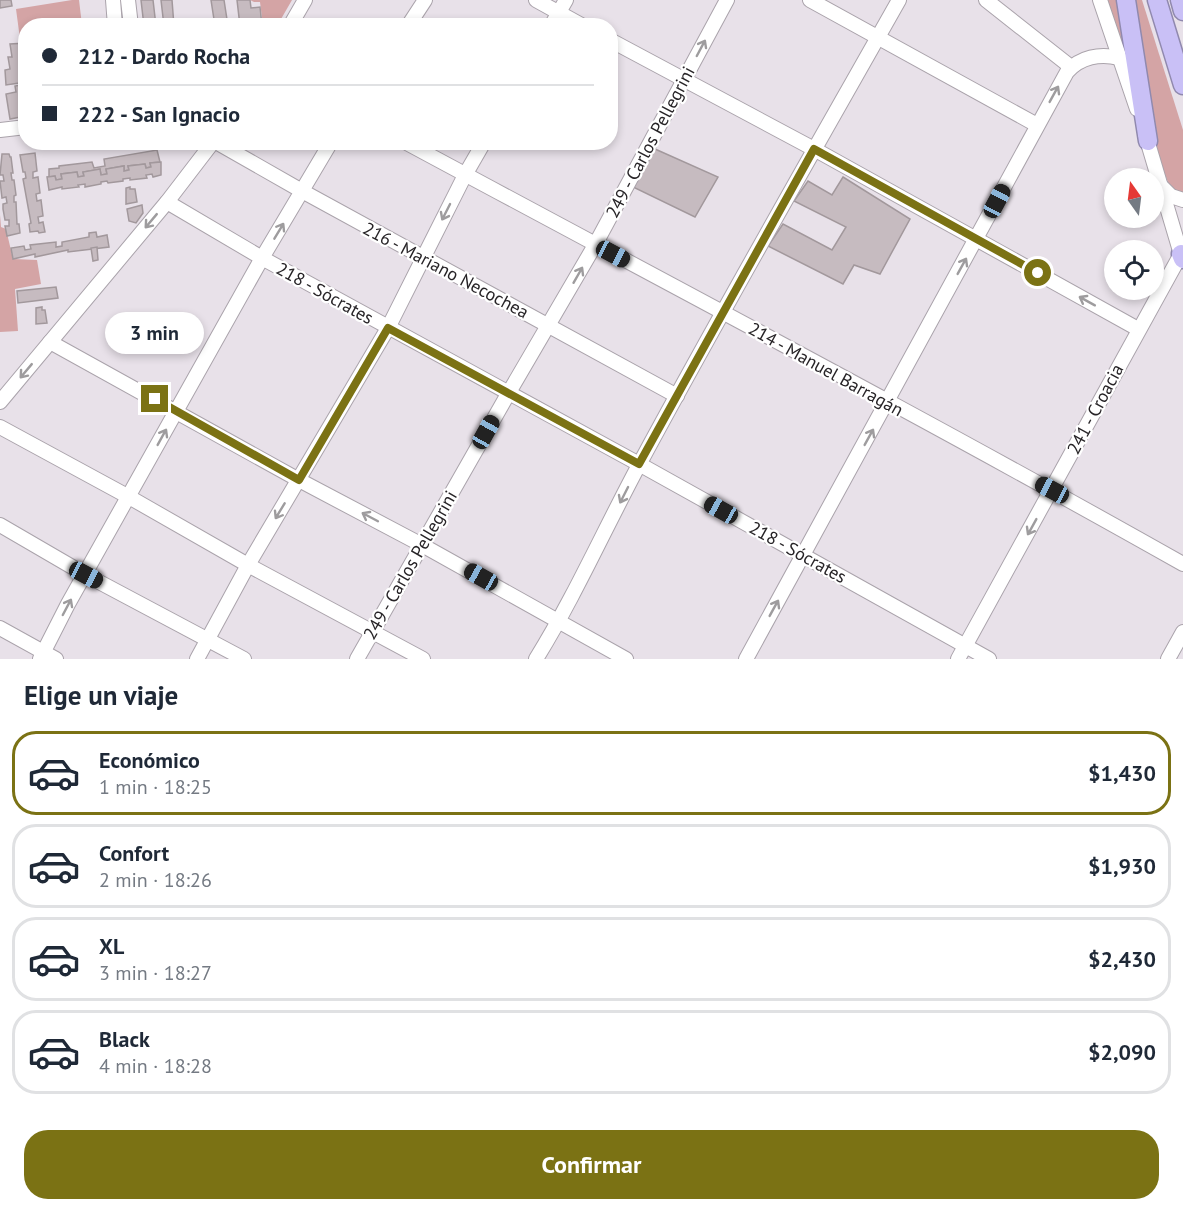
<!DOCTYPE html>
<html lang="es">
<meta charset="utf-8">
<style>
:root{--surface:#fff;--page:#f2f2f3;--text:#1f2937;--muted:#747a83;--line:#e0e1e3;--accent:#7b7214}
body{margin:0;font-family:"PT Sans",sans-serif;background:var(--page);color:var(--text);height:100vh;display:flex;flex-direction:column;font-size:22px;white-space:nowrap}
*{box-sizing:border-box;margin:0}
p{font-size:20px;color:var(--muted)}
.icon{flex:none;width:33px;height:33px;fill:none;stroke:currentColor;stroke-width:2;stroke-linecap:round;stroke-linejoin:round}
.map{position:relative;height:659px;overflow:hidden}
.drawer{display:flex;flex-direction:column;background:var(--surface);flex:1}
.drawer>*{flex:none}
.hud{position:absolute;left:18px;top:18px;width:600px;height:132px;border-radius:24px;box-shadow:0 3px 9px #0003;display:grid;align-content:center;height:132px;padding:0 24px;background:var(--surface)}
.needle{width:39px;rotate:346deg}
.controls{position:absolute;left:1104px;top:168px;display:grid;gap:12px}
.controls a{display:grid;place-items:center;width:60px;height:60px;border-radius:50%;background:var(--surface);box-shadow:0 3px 9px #0003;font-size:30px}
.end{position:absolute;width:27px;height:27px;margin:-14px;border:8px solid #7b7214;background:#fff;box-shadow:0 0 0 3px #fff}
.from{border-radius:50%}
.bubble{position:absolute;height:42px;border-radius:21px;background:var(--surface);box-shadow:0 3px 9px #0003;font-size:20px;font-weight:700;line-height:42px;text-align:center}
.car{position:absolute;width:18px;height:36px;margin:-18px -9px;border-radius:8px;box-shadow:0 0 4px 2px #0007;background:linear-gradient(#222 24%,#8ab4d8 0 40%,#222 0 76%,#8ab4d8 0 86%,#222 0)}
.hud b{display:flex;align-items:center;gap:21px;height:57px;font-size:22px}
.hud b+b{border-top:2px solid var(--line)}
.hud i{width:15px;height:15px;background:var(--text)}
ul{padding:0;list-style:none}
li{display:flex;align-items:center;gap:18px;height:84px;margin:0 12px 9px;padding:0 12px;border:3px solid var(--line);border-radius:24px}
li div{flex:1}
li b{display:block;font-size:22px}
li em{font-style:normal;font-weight:700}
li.on{border-color:var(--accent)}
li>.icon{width:54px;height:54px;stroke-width:1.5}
h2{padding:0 24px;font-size:27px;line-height:72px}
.button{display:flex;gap:12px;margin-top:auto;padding:12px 24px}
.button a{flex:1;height:69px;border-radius:24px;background:var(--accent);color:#fff;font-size:24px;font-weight:700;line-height:69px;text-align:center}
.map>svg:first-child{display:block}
.green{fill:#d4a4a5}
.building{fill:#c6bbc0;stroke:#a2989c;stroke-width:1.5}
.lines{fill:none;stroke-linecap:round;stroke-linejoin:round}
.minor-casing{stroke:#aaa3ab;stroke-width:16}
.highway-casing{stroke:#9089ae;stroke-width:21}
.minor{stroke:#fff;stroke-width:14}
.highway{stroke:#c9c0f6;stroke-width:18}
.oneway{stroke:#9e9c9e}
.route{stroke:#7b7214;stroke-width:8}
.labels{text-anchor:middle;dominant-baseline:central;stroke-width:4.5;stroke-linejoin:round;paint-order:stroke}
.street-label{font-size:18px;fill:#272427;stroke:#fff}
</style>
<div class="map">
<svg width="1183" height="659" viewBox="0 0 1183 659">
<rect width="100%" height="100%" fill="#e8e1e9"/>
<!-- green -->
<g class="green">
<path d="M72 0H79L82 25 26 26 25 39H20L16 9Z"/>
<path d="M250 0H292L277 26 263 25 260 2H254Z"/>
<path d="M1107 0H1116L1129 74Z"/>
<path d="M1129 0H1142L1183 130V195L1176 193 1169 185 1156 151Z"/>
<path d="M0 215 1 227 6 229 13 259 37 260 41 284 15 289 18 331 0 332Z"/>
</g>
<!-- building -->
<g class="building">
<path d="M0 0H11L12 6 0 8Z"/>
<path d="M141 0H153L156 26H144Z"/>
<path d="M161 0H172L174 26H164Z"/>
<path d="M211 0H224L228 26H215Z"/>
<path d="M237 0H250L251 8 260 7 262 26H240Z"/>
<path d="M26 43V82L6 85 5 70 10 69 8 57H12L10 44Z"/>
<path d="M26 84V116L10 119 6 94 16 92 15 86Z"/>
<path d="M655 149 718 177 695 217 633 187Z"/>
<path d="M157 150 160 162 150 163 151 167 146 168 145 164 128 166 129 170 124 171V166L106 169 107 174 101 175 100 169 83 172 84 176 78 177 77 172 61 174 62 179 56 180 55 176 49 177V169L59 168V166L92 162 94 168 105 166 104 159Z"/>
<path d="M35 153 37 171 33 172V178L38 177 40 193 36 194 37 201 41 200 43 216 38 217 39 223 43 222 45 232 39 233 38 231 30 232 29 224 31 223 23 179 26 178 25 172H23L20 155Z"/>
<path d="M2 154H9L10 157H11L13 173H11L12 180H14L16 195 14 196V202H16L17 224H19L20 233 7 236 5 226H9V220H5L3 209V204L7 203 6 197 2 198 0 181H4L3 175H0Z"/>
<path d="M161 162V175L153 177 152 174 146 175 147 178 130 180V178L123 179V181L108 183 107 181 101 182V184L85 187V184L78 185 79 187 62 189V187L49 190 47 177 55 176 56 180 62 179 61 174 77 172 78 177 84 176 83 172 100 169 101 175 107 174 106 169 124 166V171L129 170 128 166 145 164 146 168 151 167 150 163Z"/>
<path d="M843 177 910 219 880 274 854 265 843 284 768 246 783 224 832 250 846 227 794 201 808 181 832 195Z"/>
<path d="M130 187V189H135L137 202 126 204V188Z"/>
<path d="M142 205 143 213 136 223 129 221 127 209Z"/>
<path d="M96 232 97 237 107 235 109 247 68 252V250L35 257V254L13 259 11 248 24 246 25 250 31 249 30 245 56 242V247L62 246V242L89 237V233Z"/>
<path d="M97 247 98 260 93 261 91 248Z"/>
<path d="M56 287 58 298 18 303 17 291Z"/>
<path d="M42 307V310H45L47 323 36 324V308Z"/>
</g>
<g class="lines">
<defs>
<g id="minor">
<path d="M113 0 115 26"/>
<path d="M128 0 131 26"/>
<path d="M536 0 583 26"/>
<path d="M810 0 1037 125"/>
<path d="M986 0 1071 67"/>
<path d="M1100 0 1137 109"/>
<path d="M290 26 305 0"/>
<path d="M408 26 425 0"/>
<path d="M551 26 566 0"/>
<path d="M610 40 814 149 1138 329"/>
<path d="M0 130 26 127"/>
<path d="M1145 133 1183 261"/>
<path d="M216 142 302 191 677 396"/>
<path d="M405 142C665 282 926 419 1183 564"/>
<path d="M1161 186 1171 196 1183 200"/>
<path d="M167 202 262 258 639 464 989 659"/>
<path d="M50 342 299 480 422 545 626 659"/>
<path d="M0 402 167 202 213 142"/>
<path d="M0 427 129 497 248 565 423 659"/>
<path d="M0 525 86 575 244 659"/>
<path d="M0 628 56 659"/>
<path d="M40 659 68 604 262 258 331 142"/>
<path d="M197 659 248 565 388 328 465 175 484 142"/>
<path d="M357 659 508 394 595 245 727 0"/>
<path d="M536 659C575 596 605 528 640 463 724 307 812 154 899 0"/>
<path d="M746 659 1067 72C1080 57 1100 53 1119 58"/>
<path d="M958 659 1181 254"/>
<path d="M1168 659 1183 632"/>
</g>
<g id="highway">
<path d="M1126 0 1148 141"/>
<path d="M1157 0 1183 85"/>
<path d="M1180 0 1183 11"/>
<path d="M1181 254 1183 259"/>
</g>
</defs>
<!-- minor casing -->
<use href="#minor" class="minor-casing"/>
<!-- highway casing -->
<use href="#highway" class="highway-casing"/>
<!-- minor -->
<use href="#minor" class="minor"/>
<!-- highway -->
<use href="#highway" class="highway"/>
</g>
<!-- one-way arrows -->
<defs><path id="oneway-shaft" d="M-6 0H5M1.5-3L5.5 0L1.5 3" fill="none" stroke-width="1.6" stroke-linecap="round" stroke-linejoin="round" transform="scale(1.5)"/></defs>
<g class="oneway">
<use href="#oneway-shaft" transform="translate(701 48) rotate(-62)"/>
<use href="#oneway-shaft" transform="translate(1054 94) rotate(-61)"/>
<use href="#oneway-shaft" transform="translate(446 212) rotate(117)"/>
<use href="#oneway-shaft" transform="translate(151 221) rotate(130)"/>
<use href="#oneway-shaft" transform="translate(279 231) rotate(-59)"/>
<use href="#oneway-shaft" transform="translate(962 266) rotate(-61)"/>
<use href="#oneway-shaft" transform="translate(578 275) rotate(-60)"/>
<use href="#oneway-shaft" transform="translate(1087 301) rotate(-151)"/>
<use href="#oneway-shaft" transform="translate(26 371) rotate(130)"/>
<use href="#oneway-shaft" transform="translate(162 437) rotate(-61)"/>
<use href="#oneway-shaft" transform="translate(869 437) rotate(-61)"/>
<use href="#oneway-shaft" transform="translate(624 495) rotate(117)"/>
<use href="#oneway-shaft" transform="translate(280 511) rotate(121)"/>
<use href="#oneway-shaft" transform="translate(370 517) rotate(-152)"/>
<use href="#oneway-shaft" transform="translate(1032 527) rotate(119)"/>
<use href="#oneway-shaft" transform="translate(67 607) rotate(-62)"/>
<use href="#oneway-shaft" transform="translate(774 608) rotate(-61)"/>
</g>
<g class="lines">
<!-- route -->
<path class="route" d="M155 399 299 480 388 328 639 464 814 149 1038 273"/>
</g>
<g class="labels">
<!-- street labels -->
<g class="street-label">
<text transform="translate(650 142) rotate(-62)">249 - Carlos Pellegrini</text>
<text transform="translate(446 270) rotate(28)">216 - Mariano Necochea</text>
<text transform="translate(325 293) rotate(29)">218 - Sócrates</text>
<text transform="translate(826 369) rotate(29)">214 - Manuel Barragán</text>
<text transform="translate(1095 409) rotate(-62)">241 - Croacia</text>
<text transform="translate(798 552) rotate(29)">218 - Sócrates</text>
<text transform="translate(410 565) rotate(-60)">249 - Carlos Pellegrini</text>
</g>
</g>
</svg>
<div class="controls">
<a><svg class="needle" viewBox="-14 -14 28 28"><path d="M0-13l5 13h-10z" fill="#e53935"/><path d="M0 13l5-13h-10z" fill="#747a83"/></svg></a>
<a><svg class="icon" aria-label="locate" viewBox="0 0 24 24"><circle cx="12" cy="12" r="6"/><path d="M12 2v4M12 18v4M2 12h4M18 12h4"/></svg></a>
</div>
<i class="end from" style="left:1038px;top:273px"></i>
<i class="end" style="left:155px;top:399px"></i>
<div class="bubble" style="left:105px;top:312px;width:99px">3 min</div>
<i class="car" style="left:997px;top:201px;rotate:28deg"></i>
<i class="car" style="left:613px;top:254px;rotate:118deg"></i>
<i class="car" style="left:486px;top:432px;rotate:29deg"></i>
<i class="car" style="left:1052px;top:490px;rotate:298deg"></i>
<i class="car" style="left:721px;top:510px;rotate:299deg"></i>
<i class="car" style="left:86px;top:575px;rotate:118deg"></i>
<i class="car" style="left:481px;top:577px;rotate:299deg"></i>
<div class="hud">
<b><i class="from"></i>212 - Dardo Rocha</b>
<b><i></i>222 - San Ignacio</b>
</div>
</div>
<section class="drawer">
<h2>Elige un viaje</h2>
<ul>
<li class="on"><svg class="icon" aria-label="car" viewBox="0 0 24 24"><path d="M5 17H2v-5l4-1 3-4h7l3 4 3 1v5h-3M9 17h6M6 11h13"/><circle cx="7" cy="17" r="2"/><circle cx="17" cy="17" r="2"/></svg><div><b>Económico</b><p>1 min · 18:25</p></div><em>$1,430</em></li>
<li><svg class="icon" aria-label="car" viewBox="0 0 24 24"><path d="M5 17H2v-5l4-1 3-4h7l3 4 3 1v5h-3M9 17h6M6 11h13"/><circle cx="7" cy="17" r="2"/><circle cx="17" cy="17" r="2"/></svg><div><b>Confort</b><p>2 min · 18:26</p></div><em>$1,930</em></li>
<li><svg class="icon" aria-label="car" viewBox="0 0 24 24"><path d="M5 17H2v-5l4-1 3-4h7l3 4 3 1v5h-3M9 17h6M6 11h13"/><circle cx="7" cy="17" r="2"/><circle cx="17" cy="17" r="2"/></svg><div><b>XL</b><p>3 min · 18:27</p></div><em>$2,430</em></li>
<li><svg class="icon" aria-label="car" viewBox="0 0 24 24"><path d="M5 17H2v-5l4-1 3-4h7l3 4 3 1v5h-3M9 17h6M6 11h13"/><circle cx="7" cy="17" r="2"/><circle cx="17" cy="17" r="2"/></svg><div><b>Black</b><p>4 min · 18:28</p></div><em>$2,090</em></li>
</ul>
<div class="button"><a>Confirmar</a></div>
</section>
